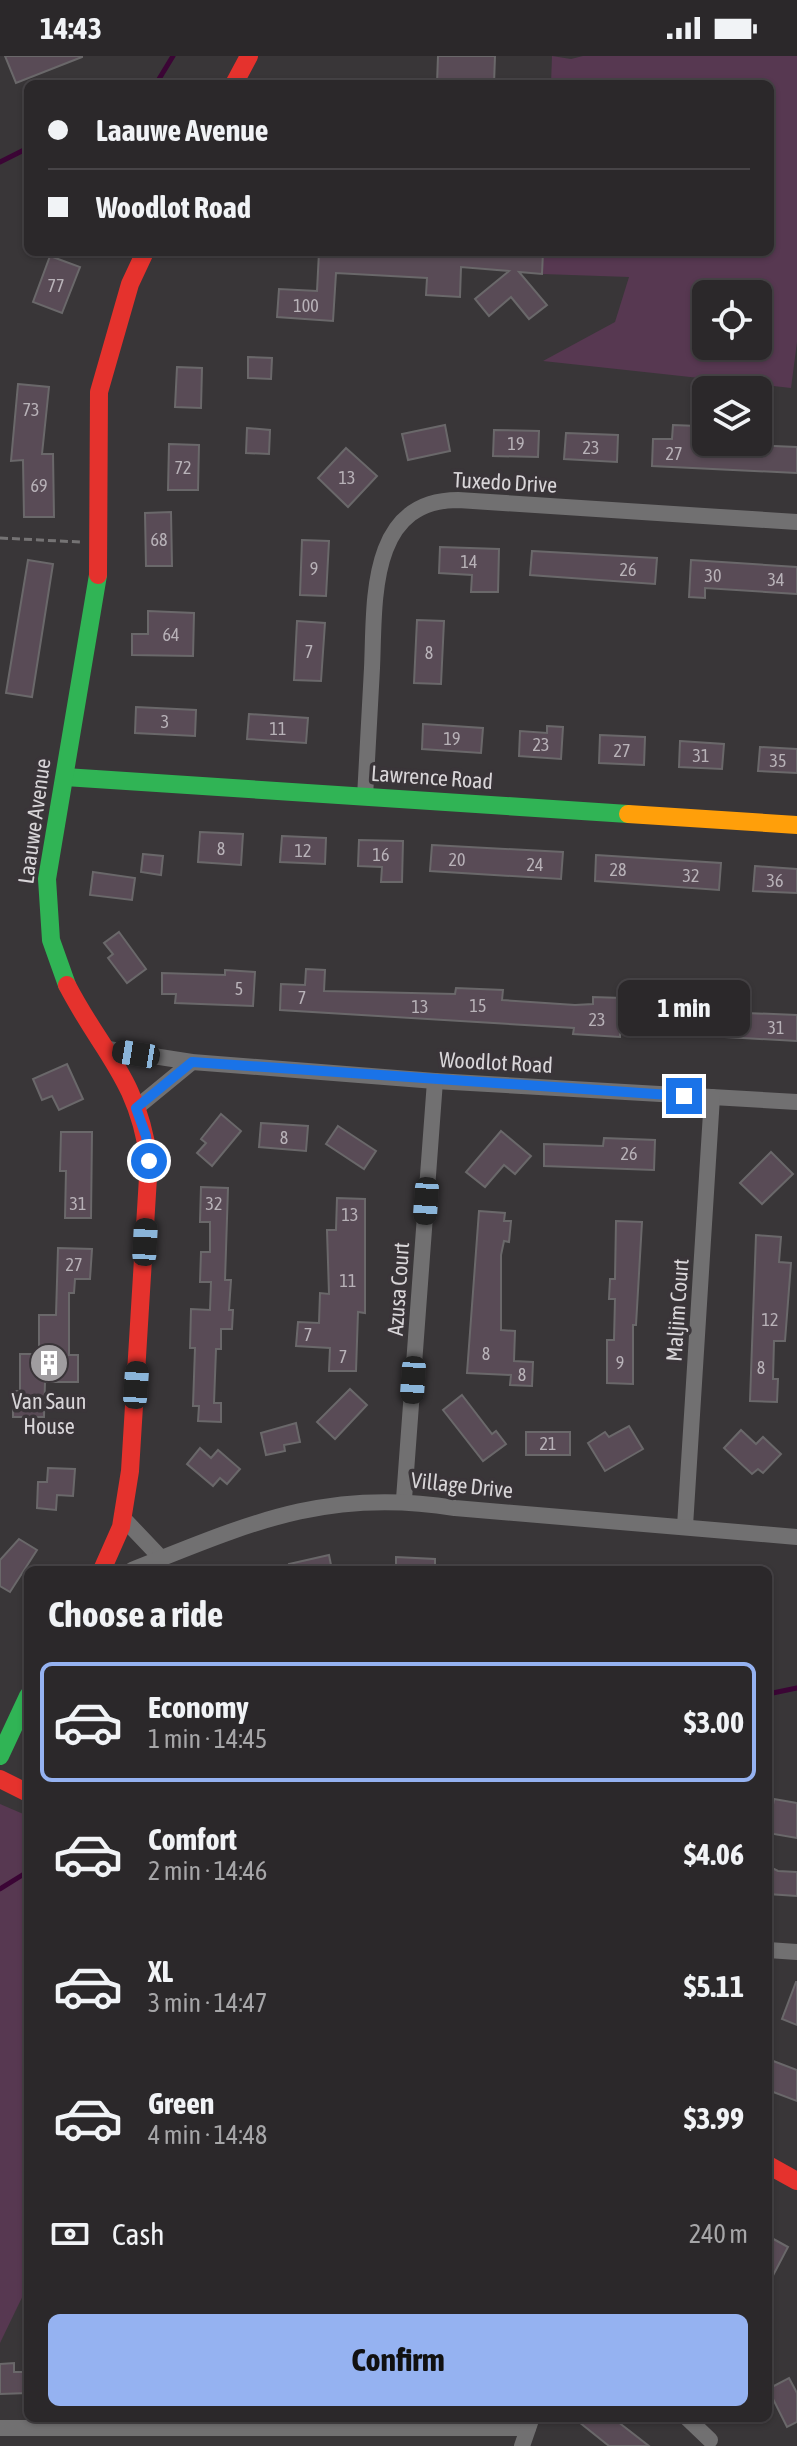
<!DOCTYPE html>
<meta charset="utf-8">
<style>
:root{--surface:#2b282a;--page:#373436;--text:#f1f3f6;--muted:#a6a6a8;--line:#474447;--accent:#95b2f1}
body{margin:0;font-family:"Asap Condensed",sans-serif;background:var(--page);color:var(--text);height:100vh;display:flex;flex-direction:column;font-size:30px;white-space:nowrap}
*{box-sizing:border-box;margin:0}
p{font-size:26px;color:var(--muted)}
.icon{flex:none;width:44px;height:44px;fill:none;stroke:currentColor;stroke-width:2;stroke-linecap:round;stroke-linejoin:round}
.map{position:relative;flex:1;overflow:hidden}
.sheet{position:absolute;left:24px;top:1510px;width:748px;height:856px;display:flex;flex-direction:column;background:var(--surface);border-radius:12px;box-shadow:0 2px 6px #0004,0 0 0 2px var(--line)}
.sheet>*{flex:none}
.top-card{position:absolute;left:24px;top:24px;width:750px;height:176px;border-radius:12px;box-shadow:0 2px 6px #0004,0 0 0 2px var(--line);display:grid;align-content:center;height:176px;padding:0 24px;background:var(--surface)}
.controls{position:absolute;left:692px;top:224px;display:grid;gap:16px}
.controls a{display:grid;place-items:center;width:80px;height:80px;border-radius:12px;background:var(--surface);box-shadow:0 2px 6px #0004,0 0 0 2px var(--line);font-size:40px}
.end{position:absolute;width:36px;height:36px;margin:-18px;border:10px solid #1a73e8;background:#fff;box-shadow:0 0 0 4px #fff}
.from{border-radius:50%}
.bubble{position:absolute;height:56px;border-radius:12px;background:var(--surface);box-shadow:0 2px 6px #0004,0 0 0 2px var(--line);font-size:26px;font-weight:700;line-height:56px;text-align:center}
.car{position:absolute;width:24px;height:48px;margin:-24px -12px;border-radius:10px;box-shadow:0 0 6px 2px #0007;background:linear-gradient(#222 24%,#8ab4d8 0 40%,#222 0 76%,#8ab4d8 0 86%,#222 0)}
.top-card b{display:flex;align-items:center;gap:28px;height:76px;font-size:30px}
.top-card b+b{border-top:2px solid var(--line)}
.top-card i{width:20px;height:20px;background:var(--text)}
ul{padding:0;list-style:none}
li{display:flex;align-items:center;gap:24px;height:120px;margin:0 16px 12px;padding:0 8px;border:4px solid transparent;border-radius:12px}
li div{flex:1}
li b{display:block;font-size:30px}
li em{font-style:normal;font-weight:700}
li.active{border-color:var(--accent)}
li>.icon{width:72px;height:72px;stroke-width:1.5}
h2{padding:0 24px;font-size:36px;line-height:96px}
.pay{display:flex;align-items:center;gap:20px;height:88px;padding:0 24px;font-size:30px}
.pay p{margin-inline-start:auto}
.button{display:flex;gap:16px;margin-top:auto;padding:16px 24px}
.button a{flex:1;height:92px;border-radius:12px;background:var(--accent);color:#111;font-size:32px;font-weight:700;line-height:92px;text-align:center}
.status{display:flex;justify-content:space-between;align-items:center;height:56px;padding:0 40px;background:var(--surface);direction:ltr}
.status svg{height:22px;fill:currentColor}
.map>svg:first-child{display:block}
.green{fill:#573851;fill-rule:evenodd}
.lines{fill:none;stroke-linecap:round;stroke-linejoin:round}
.stream{stroke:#3b0535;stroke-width:5}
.building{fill:#594b56;stroke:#6a686a;stroke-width:2}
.path{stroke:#757374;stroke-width:3;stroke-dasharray:8 4;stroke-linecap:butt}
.street{stroke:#717071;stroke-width:16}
.fast{stroke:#30b455;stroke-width:18}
.slow{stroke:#ff9f0a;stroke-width:18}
.jam{stroke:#e5322d;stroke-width:18}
.route{stroke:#1a73e8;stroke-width:10}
.labels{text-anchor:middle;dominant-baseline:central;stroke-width:7;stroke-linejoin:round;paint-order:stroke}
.number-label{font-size:18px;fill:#b8b2b8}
.street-label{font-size:22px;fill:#d8d5d8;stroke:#3a3539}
.poi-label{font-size:22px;fill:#d8d5d8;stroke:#3a3539}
</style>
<div class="status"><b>14:43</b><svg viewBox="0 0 49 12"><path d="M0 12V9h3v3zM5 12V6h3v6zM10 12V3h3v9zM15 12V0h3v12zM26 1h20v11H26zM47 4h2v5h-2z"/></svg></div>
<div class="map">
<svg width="797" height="2390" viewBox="0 0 797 2390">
<rect width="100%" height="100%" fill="#393638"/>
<!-- green -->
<g class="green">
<path d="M552 0 571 3 583 0H797V286L791 332 543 305 615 266 629 221 542 218 543 196H770V28H551ZM758 238V290H706V238Z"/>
<path d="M0 1748 28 1760V2229L0 2287Z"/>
</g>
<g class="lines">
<!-- stream -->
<g class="stream">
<path d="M156 28 173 0"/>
<path d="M0 106 28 92"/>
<path d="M768 1638 797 1632"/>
<path d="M0 1833 24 1818 28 1810"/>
</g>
</g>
<!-- building -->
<g class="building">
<path d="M5 0H82V1L16 27Z"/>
<path d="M438 0H495L494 28H437Z"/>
<path d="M319 196H543L542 218 519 216 547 249 529 263 511 241 489 260 475 243 509 215 461 211 460 241 426 239 427 222 336 217 333 265 277 261 279 233 317 235Z"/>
<path d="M50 200 80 211 62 257 33 246Z"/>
<path d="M248 301 272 302 271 323 248 322Z"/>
<path d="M177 311 202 312 201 352 175 351Z"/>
<path d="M18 328 49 331 42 398H53L54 461H24L23 404 11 405Z"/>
<path d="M445 369 450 395 408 404 402 378Z"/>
<path d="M673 369 697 370 696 386H752V389L797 391V417L652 410 653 383H672Z"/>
<path d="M247 372 270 374 269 398 246 397Z"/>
<path d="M494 374 539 375 538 401 493 400Z"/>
<path d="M566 377 618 379 617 406 564 403Z"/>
<path d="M169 388 199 389 198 434H168Z"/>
<path d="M346 392 377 420 348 451 318 422Z"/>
<path d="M171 456 172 510H146L145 457Z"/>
<path d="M302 484 329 485 326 540 300 539Z"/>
<path d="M440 491 499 493 498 536H471L472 519 439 517Z"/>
<path d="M532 495 657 502 655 528 530 519Z"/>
<path d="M28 504 53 508 32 641 6 637Z"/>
<path d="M691 504 797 511V538L705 532V542L689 541Z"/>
<path d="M148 555 194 557 193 600 132 599V578H148Z"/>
<path d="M417 564 444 565 441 628 414 627Z"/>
<path d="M297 565 325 567 321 625 294 624Z"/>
<path d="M136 651 196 654 195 680 135 677Z"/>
<path d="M249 658 308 662 306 687 247 683Z"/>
<path d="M423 668 483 672 481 697 422 693Z"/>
<path d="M547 670 563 671 561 703 519 700 520 675 547 677Z"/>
<path d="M600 679 645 681 644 709 599 707Z"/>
<path d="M680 685 724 688 722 713 679 711Z"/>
<path d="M760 691 797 693V717L758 715Z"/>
<path d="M200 776 243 778 241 809 198 806Z"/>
<path d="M282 780 326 782 325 808 280 806Z"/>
<path d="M359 784 403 785 402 826H381L382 811 358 810Z"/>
<path d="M432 789 563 796 561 823 430 815Z"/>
<path d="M143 798 163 800 161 819 141 816Z"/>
<path d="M596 799 721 807 719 834 595 825Z"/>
<path d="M755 810 797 813V837L753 835Z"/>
<path d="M93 816 135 822 132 844 90 839Z"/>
<path d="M119 876 146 913 127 927 108 902 113 898 104 887Z"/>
<path d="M306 913 325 914 324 935 455 938 456 932 503 934 502 944 575 949 593 948V941L622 942 621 952 797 959V985L620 975V981L573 978 574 972 280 954 281 928 305 929Z"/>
<path d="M225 914 255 916 253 950 175 947 176 938H162V917L225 919Z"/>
<path d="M67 1008 83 1043 59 1054 52 1040 42 1044 33 1023Z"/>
<path d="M221 1058 241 1075 212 1110 197 1097 206 1087 201 1083Z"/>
<path d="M261 1067 308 1070 306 1095 259 1091Z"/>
<path d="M338 1070 376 1095 364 1113 326 1088Z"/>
<path d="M501 1075 531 1100 515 1118 504 1109 485 1131 466 1116Z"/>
<path d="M61 1076H92L91 1162H65L66 1115H60Z"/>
<path d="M604 1082 655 1084 654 1114 544 1110V1088L603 1090Z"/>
<path d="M771 1096 793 1118 762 1148 740 1127Z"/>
<path d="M201 1131 228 1132 225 1224H231L229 1254H233L232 1273H221V1293H216L214 1347H221V1366L198 1365 199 1350H193L195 1292H190L191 1253 210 1254 211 1226H200L201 1196H210V1166H200Z"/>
<path d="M337 1142 365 1143V1257L358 1256 356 1315H329L330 1292 296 1290 298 1266 319 1267 320 1237 329 1238 327 1174H336Z"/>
<path d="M479 1155 505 1157 504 1165H511L509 1186 504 1185 501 1199V1274L515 1275 514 1305 533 1306 532 1330 510 1329 511 1319 467 1317Z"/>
<path d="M616 1165 642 1166 636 1269H633V1328L607 1327V1284H614L615 1243H609L610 1223H615Z"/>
<path d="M756 1179 781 1181 779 1206 791 1207 785 1285H774L773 1323H778L777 1346 750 1345Z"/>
<path d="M58 1192 92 1193 90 1223H75L74 1237H69V1299H78V1326H45L44 1361H13V1335H20V1298H39V1259H56Z"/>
<path d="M350 1333 367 1349 335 1383 317 1366Z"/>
<path d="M462 1339 492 1378 496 1375 506 1388 483 1405 443 1354Z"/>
<path d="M296 1367 300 1386 284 1389 285 1395 266 1399 261 1377Z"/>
<path d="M629 1370 643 1393 605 1415 588 1387 605 1376 609 1381Z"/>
<path d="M741 1374 756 1388 763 1381 781 1398 763 1417 758 1413 752 1418 724 1392Z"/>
<rect x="526" y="1376" width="44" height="23"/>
<path d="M200 1392 211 1402 218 1394 240 1413 227 1428 220 1422 213 1430 187 1408Z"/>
<path d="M48 1412 75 1413 73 1440 57 1439 56 1454 37 1452 38 1426H47Z"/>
<path d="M19 1483 37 1494 10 1536 0 1530V1504Z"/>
<path d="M329 1499 332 1514H290L289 1508Z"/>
<path d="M396 1501 435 1503V1514H396Z"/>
<path d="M774 1743 797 1747V1782L768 1777Z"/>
<path d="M768 1810 778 1815 797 1816V1840L768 1838Z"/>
<path d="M796 1926H797V1969L782 1963Z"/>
<path d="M768 2003 797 2014V2045L768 2034Z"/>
<path d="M768 2180 788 2191 768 2229Z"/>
<path d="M14 2307V2316H28V2337L0 2338V2308Z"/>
<path d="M789 2322 797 2337V2366L787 2371 768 2333Z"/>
<path d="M574 2362H613L649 2390H609Z"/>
</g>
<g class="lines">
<!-- path -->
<path class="path" d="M0 482 80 486"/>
<!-- street -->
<g class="street">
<path d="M365 741C367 698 370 655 372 612 375 548 367 444 458 444L797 466"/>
<path d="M108 993 192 1006 435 1025 797 1046"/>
<path d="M136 1052 192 1006"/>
<path d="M404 1443 435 1025"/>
<path d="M122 1461 161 1502"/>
<path d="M685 1470 712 1041"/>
<path d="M132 1514C248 1468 327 1431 455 1452L797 1481"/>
<path d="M768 1894 797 1896"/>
<path d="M687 2362 710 2384"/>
<path d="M0 2372H528"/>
<path d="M522 2390 531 2364"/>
</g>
<!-- fast -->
<g class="fast">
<path d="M65 721 628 758"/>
<path d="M67 929 51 884 47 823 98 519"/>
<path d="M0 1700 28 1640"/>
</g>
<!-- slow -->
<path class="slow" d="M628 758 797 769"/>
<!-- jam -->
<g class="jam">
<path d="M234 28 249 0"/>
<path d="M98 519 99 336 130 228 145 196"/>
<path d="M67 929C102 997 138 1022 149 1105L130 1415 121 1471 102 1514"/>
<path d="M0 1723 28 1737"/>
<path d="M768 2109 797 2125"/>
</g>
</g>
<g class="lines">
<!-- route -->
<path class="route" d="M149 1105 146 1080 136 1052 192 1006 684 1040"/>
</g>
<!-- icons -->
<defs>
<symbol id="building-disc" viewBox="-11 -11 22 22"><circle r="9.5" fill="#a09da0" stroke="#3a3539"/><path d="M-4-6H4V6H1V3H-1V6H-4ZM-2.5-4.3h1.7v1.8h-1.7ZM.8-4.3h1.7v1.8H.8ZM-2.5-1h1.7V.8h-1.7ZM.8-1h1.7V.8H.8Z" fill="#fff"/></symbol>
</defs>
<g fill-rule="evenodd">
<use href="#building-disc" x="27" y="1285" width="44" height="44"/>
</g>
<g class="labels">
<!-- number labels -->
<g class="number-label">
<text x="56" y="229">77</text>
<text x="306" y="249">100</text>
<text x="31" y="353">73</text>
<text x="516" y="387">19</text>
<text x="591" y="391">23</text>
<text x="674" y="397">27</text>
<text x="183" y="411">72</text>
<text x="347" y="421">13</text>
<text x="39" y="429">69</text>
<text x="159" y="483">68</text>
<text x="469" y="505">14</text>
<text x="314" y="512">9</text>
<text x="628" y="513">26</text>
<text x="713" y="519">30</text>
<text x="776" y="523">34</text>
<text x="171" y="578">64</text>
<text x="309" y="595">7</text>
<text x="429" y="596">8</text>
<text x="165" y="665">3</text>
<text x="278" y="672">11</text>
<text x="452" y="682">19</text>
<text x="541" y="688">23</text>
<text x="622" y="694">27</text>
<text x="701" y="699">31</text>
<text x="778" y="704">35</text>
<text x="221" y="792">8</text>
<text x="303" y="794">12</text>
<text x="381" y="798">16</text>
<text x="457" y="803">20</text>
<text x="535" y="808">24</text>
<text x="618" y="813">28</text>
<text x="691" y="819">32</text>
<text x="775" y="824">36</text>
<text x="239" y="932">5</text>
<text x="302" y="941">7</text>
<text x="478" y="949">15</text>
<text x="420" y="950">13</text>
<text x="597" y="963">23</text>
<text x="776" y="971">31</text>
<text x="284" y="1081">8</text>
<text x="629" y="1097">26</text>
<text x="78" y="1147">31</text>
<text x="214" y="1147">32</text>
<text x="350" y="1158">13</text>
<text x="74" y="1208">27</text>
<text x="348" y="1224">11</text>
<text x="770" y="1263">12</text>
<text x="308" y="1278">7</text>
<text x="486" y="1297">8</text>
<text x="343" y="1300">7</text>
<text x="620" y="1306">9</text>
<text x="761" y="1311">8</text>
<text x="522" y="1318">8</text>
<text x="548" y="1387">21</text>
</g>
<!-- street labels -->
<g class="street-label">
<text transform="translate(505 426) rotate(3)">Tuxedo Drive</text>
<text transform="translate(432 721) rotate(4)">Lawrence Road</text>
<text transform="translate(34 765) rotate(-82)">Laauwe Avenue</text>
<text transform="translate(496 1006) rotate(3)">Woodlot Road</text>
<text transform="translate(398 1233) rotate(-86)">Azusa Court</text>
<text transform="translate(677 1254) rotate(-86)">Maljim Court</text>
<text transform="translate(462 1429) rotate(6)">Village Drive</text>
</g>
<!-- poi labels -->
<g class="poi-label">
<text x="49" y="1345">Van Saun<tspan x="49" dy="25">House</tspan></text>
</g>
</g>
</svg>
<div class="controls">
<a><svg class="icon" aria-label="locate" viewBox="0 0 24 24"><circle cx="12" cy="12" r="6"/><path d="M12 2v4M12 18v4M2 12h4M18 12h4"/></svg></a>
<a><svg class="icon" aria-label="layers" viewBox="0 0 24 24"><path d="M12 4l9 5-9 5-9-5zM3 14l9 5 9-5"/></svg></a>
</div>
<i class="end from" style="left:149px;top:1105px"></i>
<i class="end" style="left:684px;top:1040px"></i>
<div class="bubble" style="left:618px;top:924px;width:132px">1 min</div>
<i class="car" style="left:136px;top:998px;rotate:279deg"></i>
<i class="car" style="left:426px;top:1145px;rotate:184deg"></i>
<i class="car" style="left:145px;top:1186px;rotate:3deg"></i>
<i class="car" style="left:413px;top:1324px;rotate:184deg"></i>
<i class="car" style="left:136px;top:1329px;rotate:4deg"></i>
<div class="top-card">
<b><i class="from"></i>Laauwe Avenue</b>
<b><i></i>Woodlot Road</b>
</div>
<section class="sheet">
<h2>Choose a ride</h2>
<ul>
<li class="active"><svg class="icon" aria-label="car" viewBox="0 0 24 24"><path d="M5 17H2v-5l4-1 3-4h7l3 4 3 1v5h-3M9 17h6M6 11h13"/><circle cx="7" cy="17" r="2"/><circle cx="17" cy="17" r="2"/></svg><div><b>Economy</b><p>1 min · 14:45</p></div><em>$3.00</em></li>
<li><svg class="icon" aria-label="car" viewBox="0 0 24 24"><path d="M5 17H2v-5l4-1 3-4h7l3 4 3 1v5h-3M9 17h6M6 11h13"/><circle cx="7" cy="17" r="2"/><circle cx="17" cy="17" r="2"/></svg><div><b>Comfort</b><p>2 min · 14:46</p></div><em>$4.06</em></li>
<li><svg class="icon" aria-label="car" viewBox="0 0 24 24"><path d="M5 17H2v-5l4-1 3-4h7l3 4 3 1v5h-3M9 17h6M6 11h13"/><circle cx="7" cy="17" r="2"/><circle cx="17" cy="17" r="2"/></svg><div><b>XL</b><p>3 min · 14:47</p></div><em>$5.11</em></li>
<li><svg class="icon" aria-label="car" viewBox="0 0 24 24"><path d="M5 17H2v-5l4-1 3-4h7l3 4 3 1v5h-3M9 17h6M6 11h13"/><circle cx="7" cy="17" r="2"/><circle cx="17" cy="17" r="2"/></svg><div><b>Green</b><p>4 min · 14:48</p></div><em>$3.99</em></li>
</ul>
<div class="pay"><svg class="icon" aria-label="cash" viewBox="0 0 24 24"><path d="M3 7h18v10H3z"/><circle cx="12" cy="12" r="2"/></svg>Cash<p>240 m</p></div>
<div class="button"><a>Confirm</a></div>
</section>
</div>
